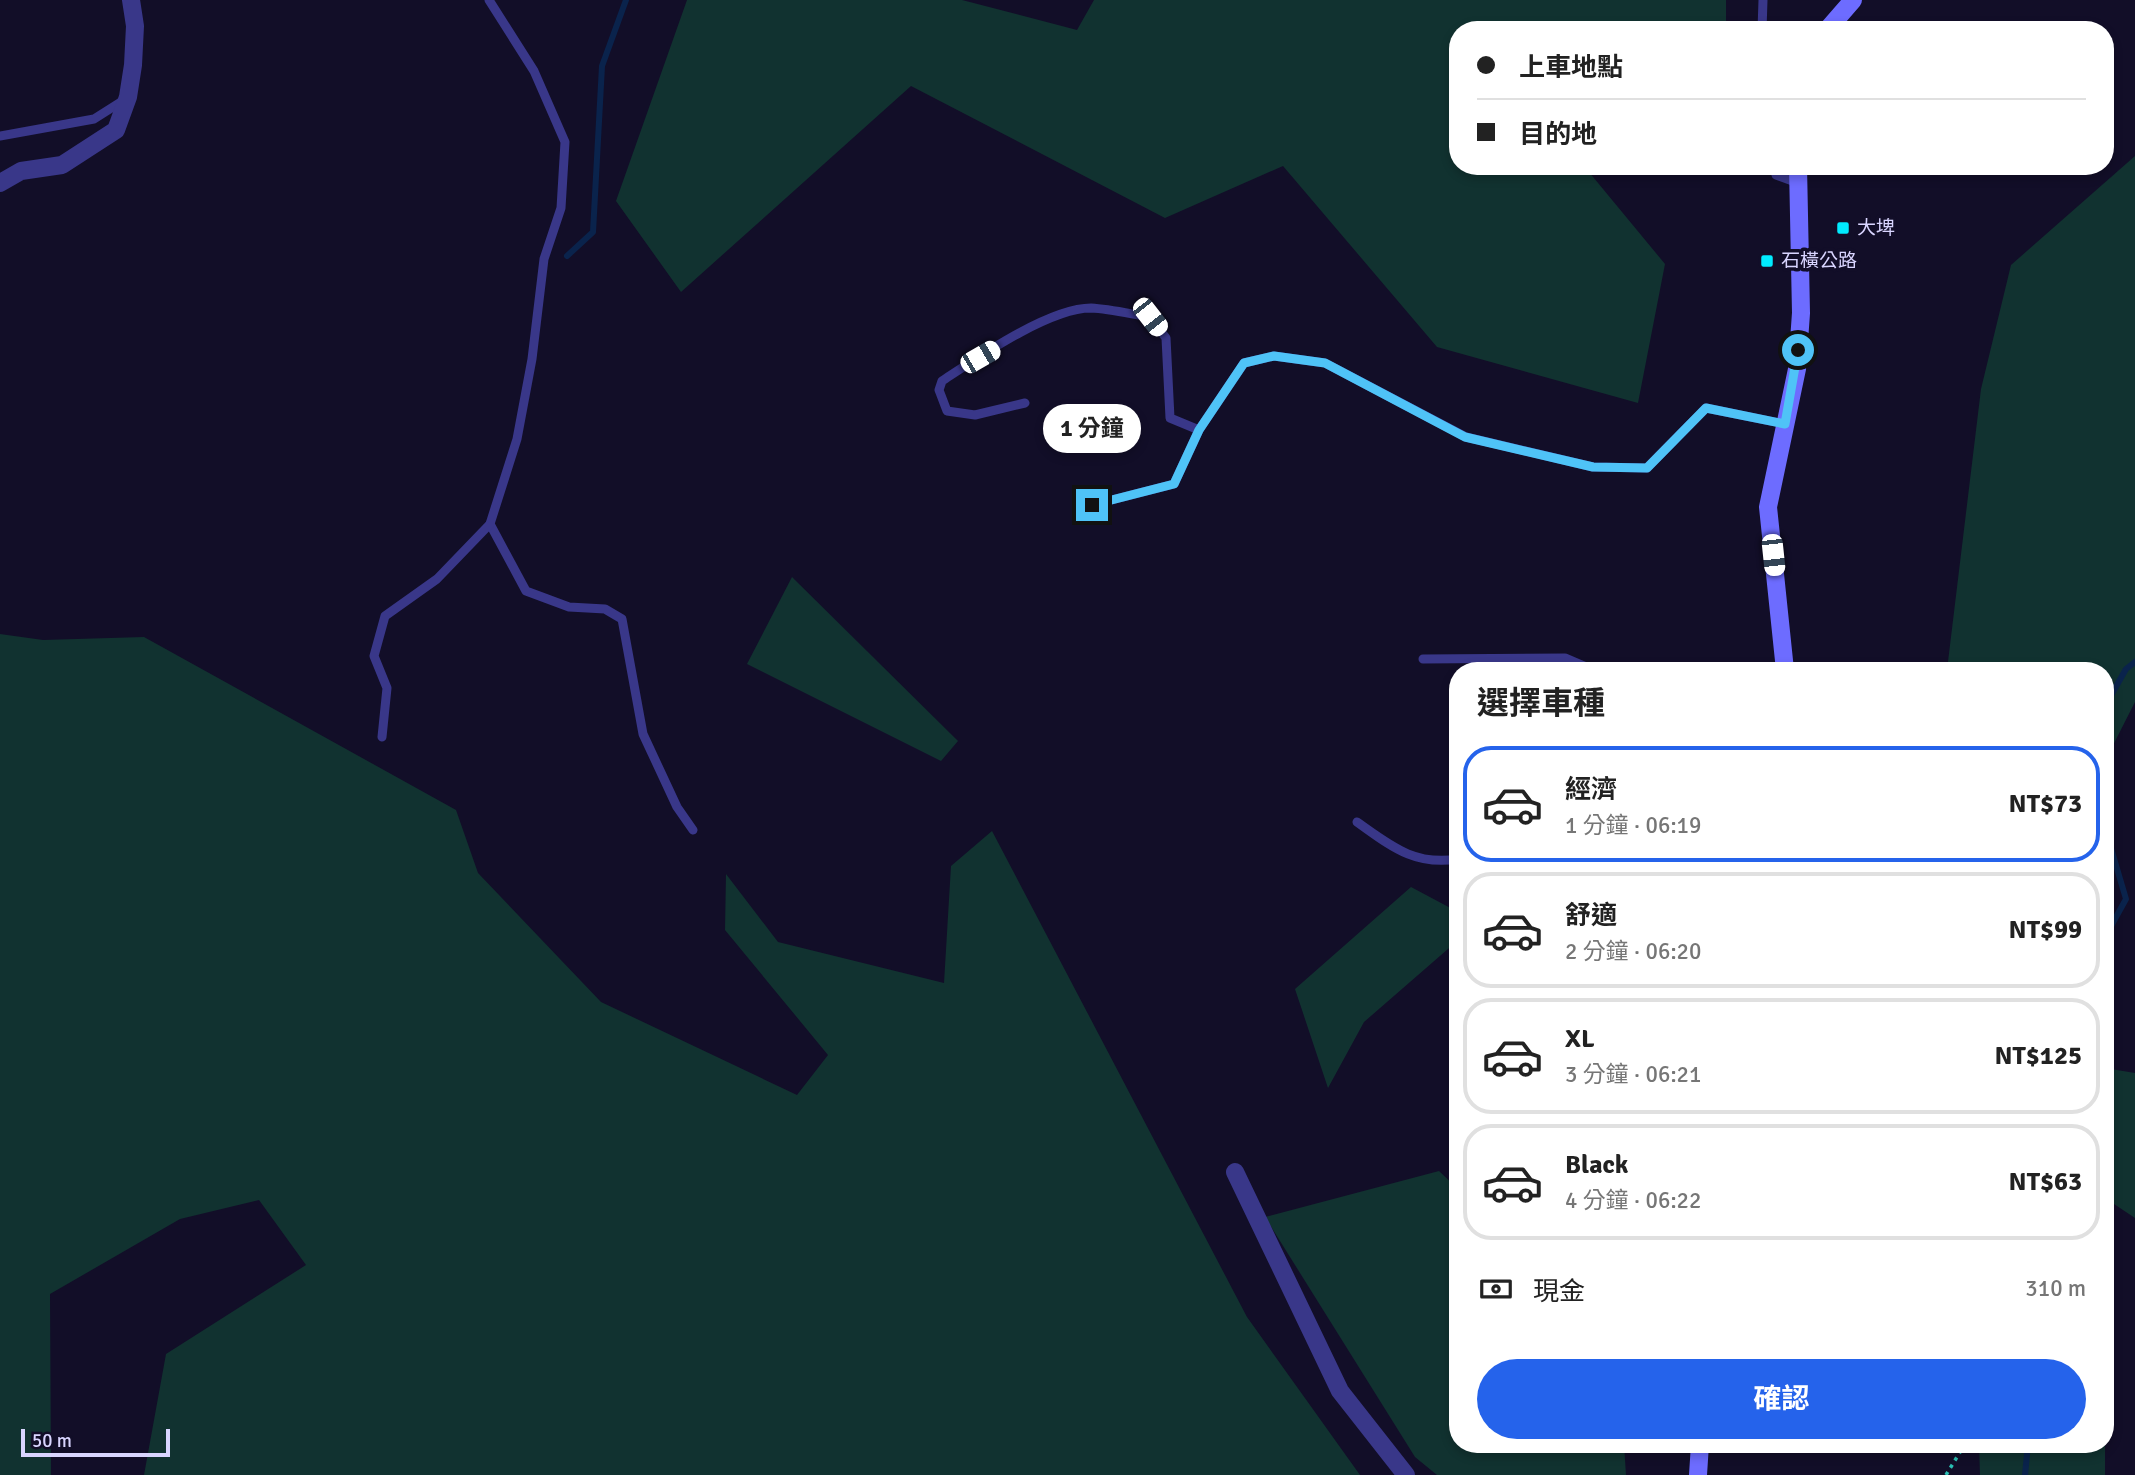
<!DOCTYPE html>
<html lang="zh-TW">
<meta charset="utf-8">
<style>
:root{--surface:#fff;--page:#f6f6f6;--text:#222;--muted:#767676;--line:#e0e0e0;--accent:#2563eb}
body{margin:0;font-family:Signika,"Noto Sans TC",sans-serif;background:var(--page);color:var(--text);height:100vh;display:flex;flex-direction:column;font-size:26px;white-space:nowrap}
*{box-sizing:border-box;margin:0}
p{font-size:23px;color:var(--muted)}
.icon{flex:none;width:38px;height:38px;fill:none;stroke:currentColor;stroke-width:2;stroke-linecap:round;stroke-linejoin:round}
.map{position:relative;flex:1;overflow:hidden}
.drawer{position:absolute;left:1449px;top:662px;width:665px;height:791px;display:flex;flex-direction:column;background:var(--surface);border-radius:28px;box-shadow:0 4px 10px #0003}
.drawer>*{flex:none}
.banner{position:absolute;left:1449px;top:21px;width:665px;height:154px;border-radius:28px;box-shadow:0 4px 10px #0003;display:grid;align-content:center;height:154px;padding:0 28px;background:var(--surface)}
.scale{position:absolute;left:21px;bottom:18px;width:149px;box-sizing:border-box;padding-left:7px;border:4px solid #d9d5ff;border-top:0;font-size:19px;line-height:24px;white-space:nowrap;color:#d9d5ff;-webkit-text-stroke:5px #120e28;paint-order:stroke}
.end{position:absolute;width:32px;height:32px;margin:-16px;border:9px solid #4fc3f7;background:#111;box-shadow:0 0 0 4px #111}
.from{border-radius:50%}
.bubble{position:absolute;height:49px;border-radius:24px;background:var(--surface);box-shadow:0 4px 10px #0003;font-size:23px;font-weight:700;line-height:49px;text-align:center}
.car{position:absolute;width:21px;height:42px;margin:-21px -10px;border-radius:9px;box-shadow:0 0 5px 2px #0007;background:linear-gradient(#fff 24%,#345 0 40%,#fff 0 76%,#345 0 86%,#fff 0)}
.banner b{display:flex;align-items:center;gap:24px;height:66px;font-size:26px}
.banner b+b{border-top:2px solid var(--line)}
.banner i{width:18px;height:18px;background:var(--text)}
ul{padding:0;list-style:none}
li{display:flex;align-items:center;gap:21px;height:116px;margin:0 14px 10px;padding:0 14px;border:4px solid var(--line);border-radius:28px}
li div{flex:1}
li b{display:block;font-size:26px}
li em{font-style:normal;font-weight:700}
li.selected{border-color:var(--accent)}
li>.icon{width:63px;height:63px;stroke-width:1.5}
h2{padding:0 28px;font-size:32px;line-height:84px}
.pay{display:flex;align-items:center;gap:18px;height:77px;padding:0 28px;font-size:26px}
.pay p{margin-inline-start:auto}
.primary-button{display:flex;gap:14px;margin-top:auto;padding:14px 28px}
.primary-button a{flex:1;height:80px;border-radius:42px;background:var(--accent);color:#fff;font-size:28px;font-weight:700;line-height:80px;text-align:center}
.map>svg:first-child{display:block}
.green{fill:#113230}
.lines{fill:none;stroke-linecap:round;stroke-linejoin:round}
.stream{stroke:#0a234c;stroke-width:6}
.path{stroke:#2abfb3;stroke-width:3.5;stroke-dasharray:3.5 5;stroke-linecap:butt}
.lane{stroke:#393789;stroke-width:9}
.street{stroke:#393789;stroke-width:18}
.secondary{stroke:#6d6cff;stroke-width:18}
.route{stroke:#4fc3f7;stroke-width:9}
.poi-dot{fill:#01ebff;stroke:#120e28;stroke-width:2.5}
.labels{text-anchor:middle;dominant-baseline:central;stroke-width:7;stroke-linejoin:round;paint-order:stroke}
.poi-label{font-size:19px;fill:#d9d5ff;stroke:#120e28;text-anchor:start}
</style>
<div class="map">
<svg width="2135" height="1475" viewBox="0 0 2135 1475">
<rect width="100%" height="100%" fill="#120e28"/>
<!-- green -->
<g class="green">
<path d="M687 0H962L1077 30 1094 0H1726V30H1546L1535 25V30H1458V166H1584L1665 264 1638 403 1437 347 1283 166 1165 218 911 86 681 292 616 201Z"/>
<path d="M2135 156V702L2105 761V670H1947L1981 389 2011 265Z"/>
<path d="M792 577 958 741 941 761 747 664Z"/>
<path d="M0 634 43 640 144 637 456 810 478 873 601 1002 797 1095 828 1055 725 930 726 874 778 942 944 983 951 866 992 831 1247 1317 1360 1475H144L166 1354 306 1265 259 1200 180 1219 50 1294 51 1475H0Z"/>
<path d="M1411 887 1458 912 1456 942 1364 1022 1328 1088 1295 989Z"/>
<path d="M2105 1068 2135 1073V1218L2105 1198Z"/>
<path d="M1439 1171 1458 1189V1444H1624L1626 1475H1437L1415 1457 1265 1217Z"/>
<path d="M1979 1444H2105V1475H1980Z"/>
</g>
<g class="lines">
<!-- stream -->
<g class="stream">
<path d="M567 256 593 232 602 66 626 0"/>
<path d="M2105 706 2126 669 2135 662"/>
<path d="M2105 828 2126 899 2105 937"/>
<path d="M2025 1475 2028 1444"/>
</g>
<!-- path -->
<path class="path" d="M1946 1475 1965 1444"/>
<!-- lane -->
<g class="lane">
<path d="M1762 30 1763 0"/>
<path d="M0 136 94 119 124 100"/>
<path d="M1774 166 1776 175 1798 183"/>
<path d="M1025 403 975 415 947 411 939 390 942 381C977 358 1049 308 1091 308 1110 309 1131 314 1150 317L1166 338 1170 418 1199 430"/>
<path d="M1092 505 1174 484 1199 430 1244 363 1274 356 1325 363 1466 437 1593 467 1647 468 1706 408 1785 424"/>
<path d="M490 524 526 591 569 607 605 609 622 619 643 734 677 807 693 830"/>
<path d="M1423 659 1565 658 1593 670"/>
<path d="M382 737 387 688 374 656 385 616 437 579 490 524 517 439 532 359 544 259 561 208 565 142 534 71 489 0"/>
<path d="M1357 822C1391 846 1414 866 1458 859"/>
</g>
<!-- street -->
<g class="street">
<path d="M0 183 21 171 62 165 116 130 128 97 133 65 135 26 131 0"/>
<path d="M1235 1172 1340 1391 1406 1475"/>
</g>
<!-- secondary -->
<g class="secondary">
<path d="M1827 30 1853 0"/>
<path d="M1785 670 1768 507 1797 369 1801 313 1798 166"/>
<path d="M1698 1475 1700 1444"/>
</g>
</g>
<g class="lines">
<!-- route -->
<path class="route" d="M1092 505 1174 484 1199 430 1244 363 1274 356 1325 363 1465 437 1593 467 1647 468 1706 408 1785 424 1798 350"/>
</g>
<!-- markers -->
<g class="poi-dot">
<rect x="1836" y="221" width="14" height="14" rx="3.5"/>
<rect x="1760" y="254" width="14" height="14" rx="3.5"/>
</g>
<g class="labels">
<!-- poi labels -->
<g class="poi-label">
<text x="1857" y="228">大埤</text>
<text x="1781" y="261">石橫公路</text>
</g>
</g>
</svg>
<div class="scale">50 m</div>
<i class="end from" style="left:1798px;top:350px"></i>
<i class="end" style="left:1092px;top:505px"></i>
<div class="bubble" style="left:1043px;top:404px;width:98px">1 分鐘</div>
<i class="car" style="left:1150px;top:317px;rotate:142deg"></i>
<i class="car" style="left:980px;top:357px;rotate:60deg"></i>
<i class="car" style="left:1773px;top:555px;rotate:174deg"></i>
<div class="banner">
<b><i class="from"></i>上車地點</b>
<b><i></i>目的地</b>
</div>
<section class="drawer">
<h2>選擇車種</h2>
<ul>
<li class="selected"><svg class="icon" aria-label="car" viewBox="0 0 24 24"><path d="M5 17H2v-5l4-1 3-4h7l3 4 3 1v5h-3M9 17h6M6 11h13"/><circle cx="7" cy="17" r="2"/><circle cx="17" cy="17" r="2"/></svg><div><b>經濟</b><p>1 分鐘 · 06:19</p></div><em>NT$73</em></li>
<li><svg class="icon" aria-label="car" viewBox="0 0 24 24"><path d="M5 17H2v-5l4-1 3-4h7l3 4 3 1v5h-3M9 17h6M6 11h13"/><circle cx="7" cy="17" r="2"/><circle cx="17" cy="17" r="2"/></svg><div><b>舒適</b><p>2 分鐘 · 06:20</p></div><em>NT$99</em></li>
<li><svg class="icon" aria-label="car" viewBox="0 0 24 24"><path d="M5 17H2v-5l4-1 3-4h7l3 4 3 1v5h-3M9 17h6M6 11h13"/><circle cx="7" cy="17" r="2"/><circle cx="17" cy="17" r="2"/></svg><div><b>XL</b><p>3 分鐘 · 06:21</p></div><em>NT$125</em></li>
<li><svg class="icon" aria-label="car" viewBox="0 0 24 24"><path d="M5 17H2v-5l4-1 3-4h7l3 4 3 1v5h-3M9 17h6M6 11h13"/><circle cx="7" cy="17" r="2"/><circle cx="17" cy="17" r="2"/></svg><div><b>Black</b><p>4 分鐘 · 06:22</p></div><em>NT$63</em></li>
</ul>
<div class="pay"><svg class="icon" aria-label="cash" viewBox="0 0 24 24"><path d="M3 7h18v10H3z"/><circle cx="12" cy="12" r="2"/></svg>現金<p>310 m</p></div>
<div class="primary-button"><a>確認</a></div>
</section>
</div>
